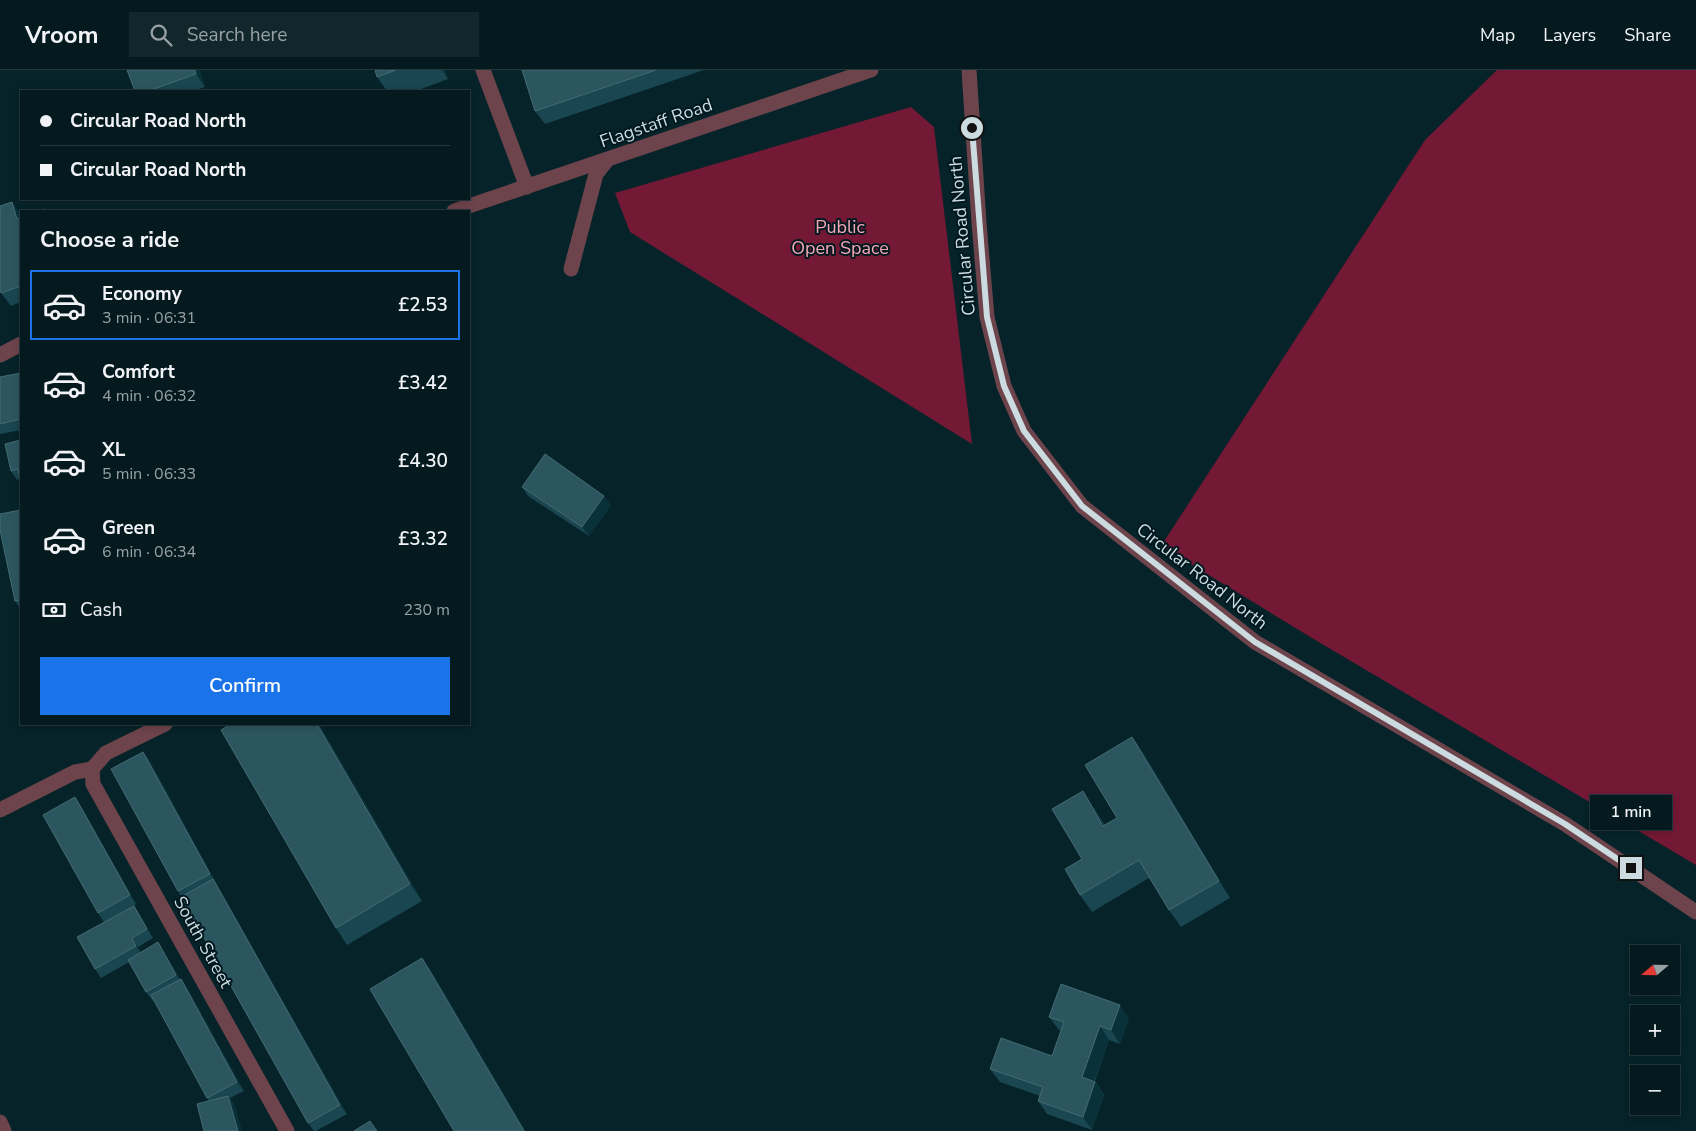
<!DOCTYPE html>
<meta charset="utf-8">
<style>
:root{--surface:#041a1f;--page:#12272c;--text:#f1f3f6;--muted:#97a1a4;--line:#25383d;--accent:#1a73e8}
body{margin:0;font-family:"Nunito Sans",sans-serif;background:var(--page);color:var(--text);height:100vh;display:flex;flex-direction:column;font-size:19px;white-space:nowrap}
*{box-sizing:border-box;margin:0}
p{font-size:16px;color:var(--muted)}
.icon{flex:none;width:28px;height:28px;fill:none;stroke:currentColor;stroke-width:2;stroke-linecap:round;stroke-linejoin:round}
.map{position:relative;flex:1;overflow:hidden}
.drawer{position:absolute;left:20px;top:140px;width:450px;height:515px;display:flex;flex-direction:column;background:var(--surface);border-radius:0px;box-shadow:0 2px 8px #0003,0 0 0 1px var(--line)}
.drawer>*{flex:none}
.top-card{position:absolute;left:20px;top:20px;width:450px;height:110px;border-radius:0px;box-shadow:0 2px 8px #0003,0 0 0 1px var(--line);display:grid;align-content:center;height:110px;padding:0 20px;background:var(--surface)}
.needle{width:32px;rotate:250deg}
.tools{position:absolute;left:1630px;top:875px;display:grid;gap:10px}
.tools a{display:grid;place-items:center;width:50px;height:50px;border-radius:0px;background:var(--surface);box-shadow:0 2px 8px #0003,0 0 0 1px var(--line);font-size:25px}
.end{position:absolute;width:22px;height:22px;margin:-11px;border:6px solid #ccdbdf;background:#111;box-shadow:0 0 0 2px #111}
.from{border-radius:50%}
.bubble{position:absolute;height:35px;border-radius:0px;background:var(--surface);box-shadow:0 2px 8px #0003,0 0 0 1px var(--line);font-size:16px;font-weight:600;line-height:35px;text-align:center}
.top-card b{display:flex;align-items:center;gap:18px;height:48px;font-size:19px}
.top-card b+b{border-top:1px solid var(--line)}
.top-card i{width:12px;height:12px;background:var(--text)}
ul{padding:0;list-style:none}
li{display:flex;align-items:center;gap:15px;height:70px;margin:0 10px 8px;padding:0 10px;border:2px solid transparent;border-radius:0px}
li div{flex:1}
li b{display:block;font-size:19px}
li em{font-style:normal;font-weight:600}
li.on{border-color:var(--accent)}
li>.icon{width:45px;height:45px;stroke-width:1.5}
h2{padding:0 20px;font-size:22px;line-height:60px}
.pay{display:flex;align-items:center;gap:12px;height:55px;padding:0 20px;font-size:19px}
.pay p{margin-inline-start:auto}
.button{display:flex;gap:10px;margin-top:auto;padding:10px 20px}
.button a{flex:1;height:58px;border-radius:0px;background:var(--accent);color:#fff;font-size:20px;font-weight:600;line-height:58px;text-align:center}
header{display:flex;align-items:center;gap:30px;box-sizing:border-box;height:70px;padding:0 25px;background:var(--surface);border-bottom:1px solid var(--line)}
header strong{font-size:24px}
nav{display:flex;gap:28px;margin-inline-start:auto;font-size:18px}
.search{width:350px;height:45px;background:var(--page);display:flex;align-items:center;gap:12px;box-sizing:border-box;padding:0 18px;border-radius:0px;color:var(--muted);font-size:19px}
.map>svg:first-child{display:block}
.green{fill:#741935}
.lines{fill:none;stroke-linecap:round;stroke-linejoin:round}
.minor{stroke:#6e444c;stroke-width:15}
.wall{fill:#194650}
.shaded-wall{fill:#09313a}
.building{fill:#2c565f;stroke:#456b73}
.route{stroke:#ccdbdf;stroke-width:6}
.labels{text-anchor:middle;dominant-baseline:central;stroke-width:4;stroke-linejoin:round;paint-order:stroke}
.street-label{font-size:18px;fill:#ccdbdf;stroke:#001920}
.park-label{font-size:18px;fill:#f6a7b5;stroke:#001920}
</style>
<header>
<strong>Vroom</strong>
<div class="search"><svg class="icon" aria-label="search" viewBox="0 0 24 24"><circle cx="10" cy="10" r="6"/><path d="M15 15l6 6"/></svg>Search here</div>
<nav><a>Map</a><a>Layers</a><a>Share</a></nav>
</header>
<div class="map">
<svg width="1696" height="1061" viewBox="0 0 1696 1061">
<rect width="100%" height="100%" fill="#062329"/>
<!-- green -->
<g class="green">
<path d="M1497 0H1696V795L1317 571 1161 476 1425 70Z"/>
<path d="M911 37 934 57 972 374 630 162 615 123Z"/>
</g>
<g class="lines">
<!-- minor -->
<g class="minor">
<path d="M483 0 527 117"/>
<path d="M969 0 979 153 987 247 1004 316 1024 361 1082 436 1255 572 1565 754 1696 842"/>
<path d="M454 141 871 0"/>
<path d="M571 199 596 104 607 90"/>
<path d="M0 285 21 274"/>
<path d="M92 699 93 714 287 1061"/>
<path d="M0 740 75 702 92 699 106 683 165 654"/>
<path d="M0 1052 4 1061"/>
</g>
</g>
<!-- wall -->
<g class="wall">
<path d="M199 0 205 17 193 21H135Z"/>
<path d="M375 0H445L448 9 416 21H387L377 7Z"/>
<path d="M522 0H704L545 54 535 41Z"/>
<path d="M12 132 21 147V232L11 236 1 223Z"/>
<path d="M21 303V360L0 364V307Z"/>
<path d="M21 370 20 409 17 410 11 401Z"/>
<path d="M522 417 611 435 589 466 528 426Z"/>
<path d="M21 440V540L15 531Z"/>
<path d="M319 654 422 831 347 875 336 858Z"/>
<path d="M1132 667 1144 684 1230 828 1181 857 1169 840 1149 808 1092 842 1080 825 1082 789 1094 738 1105 755 1117 748Z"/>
<path d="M143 682 150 691 216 813 347 1044 316 1061H314L308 1053 178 821Z"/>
<path d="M81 736 136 834 134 836 140 845 153 868 138 877 141 882H164L180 909H181L187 918 244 1021 230 1028 235 1035 209 1031 154 931H153L146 922 129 892 101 908 95 899 104 852 98 843Z"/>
<path d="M1049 947 1129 948 1120 974 1109 970 1095 1011 1104 1025 1092 1060 1047 1044 1038 1031 1040 1026 1000 1012 990 999 1052 986 1061 961 1059 960Z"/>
</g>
<!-- shaded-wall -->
<g class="shaded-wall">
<path d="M195 0H199L205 17 196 4Z"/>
<path d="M442 0H445L448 9Z"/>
<path d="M12 132 21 145V147L17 149Z"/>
<path d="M604 426 611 435 589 466 582 457Z"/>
<path d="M317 654H319L422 831 410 814Z"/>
<path d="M1132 667 1144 684 1230 828 1219 811Z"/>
<path d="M143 682 150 691 216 813 210 804Z"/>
<path d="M1083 721 1094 738 1115 772 1103 756Z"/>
<path d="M75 727 81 736 136 834 130 825Z"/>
<path d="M213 809 219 818 347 1044 340 1035Z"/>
<path d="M134 836 140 845 153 868 147 859Z"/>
<path d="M132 868 138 877 142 885 136 876Z"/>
<path d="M158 872 164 882 183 914 176 905Z"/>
<path d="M422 888 434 905 526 1061H524Z"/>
<path d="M181 909 187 918 244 1021 237 1012Z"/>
<path d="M1120 935 1129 948 1120 974 1111 960Z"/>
<path d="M1100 956 1109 970 1091 1020 1082 1007Z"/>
<path d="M1095 1012 1104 1025 1092 1060 1083 1047Z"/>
<path d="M228 1026 235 1035 242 1061H238Z"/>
</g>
<!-- building -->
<g class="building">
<path d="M127 0H195L196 4 148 21H135Z"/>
<path d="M375 0H396L377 7Z"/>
<path d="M522 0H656L535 41Z"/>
<path d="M12 132 17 149 21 147V216L1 223 0 219V144H1L0 136Z"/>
<path d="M44 139V141H37Z"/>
<path d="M21 303V349L0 354V307Z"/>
<path d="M21 370V417L18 399 11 401 5 374Z"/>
<path d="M545 384 604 426 582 457 522 417Z"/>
<path d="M21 440V530L15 531 0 460V444Z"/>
<path d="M231 654H317L410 814 336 858 221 660Z"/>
<path d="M1132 667 1219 811 1169 840 1139 790 1080 825 1065 799 1082 789 1052 739 1083 721 1103 756 1117 748 1085 695Z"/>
<path d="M143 682 210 804 178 821 111 699Z"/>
<path d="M75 727 130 825 98 843 43 745Z"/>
<path d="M213 809 340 1035 308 1053 181 827Z"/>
<path d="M134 836 147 859 132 868 136 876 95 899 77 867Z"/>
<path d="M158 872 176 905 146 922 128 890Z"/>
<path d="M422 888 524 1061H454L370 919Z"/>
<path d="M181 909 237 1012 207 1028 151 925Z"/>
<path d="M1061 914 1120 935 1111 960 1100 956 1082 1007 1095 1012 1083 1047 1038 1031 1043 1017 990 999 1001 968 1052 986 1064 952 1049 947Z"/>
<path d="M228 1026 238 1061H204L197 1034Z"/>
<path d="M370 1051 377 1061H354Z"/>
</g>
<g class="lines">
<!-- route -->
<path class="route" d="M972 58 987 247 1004 316 1024 361 1082 436 1255 572 1565 754 1631 798"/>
</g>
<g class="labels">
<!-- street labels -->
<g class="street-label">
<text transform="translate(656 53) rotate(-19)">Flagstaff Road</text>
<text transform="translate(962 166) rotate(-95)">Circular Road North</text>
<text transform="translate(1202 506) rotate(38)">Circular Road North</text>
<text transform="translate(203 872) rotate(61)">South Street</text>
</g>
<!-- park labels -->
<g class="park-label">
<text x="840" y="157">Public<tspan x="840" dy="21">Open Space</tspan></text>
</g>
</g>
</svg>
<div class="tools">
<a><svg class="needle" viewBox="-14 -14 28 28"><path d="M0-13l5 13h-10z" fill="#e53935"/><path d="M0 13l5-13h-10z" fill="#97a1a4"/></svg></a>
<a>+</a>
<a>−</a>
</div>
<i class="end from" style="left:972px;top:58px"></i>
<i class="end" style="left:1631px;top:798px"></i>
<div class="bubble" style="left:1590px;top:725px;width:82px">1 min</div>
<div class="top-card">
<b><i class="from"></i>Circular Road North</b>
<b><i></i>Circular Road North</b>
</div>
<section class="drawer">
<h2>Choose a ride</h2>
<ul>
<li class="on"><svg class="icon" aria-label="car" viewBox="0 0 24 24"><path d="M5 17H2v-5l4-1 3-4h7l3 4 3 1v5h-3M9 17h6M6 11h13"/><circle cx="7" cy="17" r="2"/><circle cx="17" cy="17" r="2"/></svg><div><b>Economy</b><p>3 min · 06:31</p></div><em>£2.53</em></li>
<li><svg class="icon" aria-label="car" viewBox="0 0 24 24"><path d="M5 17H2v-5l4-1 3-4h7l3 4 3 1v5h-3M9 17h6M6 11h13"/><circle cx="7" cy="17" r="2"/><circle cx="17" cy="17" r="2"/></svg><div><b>Comfort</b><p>4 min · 06:32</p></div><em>£3.42</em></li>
<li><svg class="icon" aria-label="car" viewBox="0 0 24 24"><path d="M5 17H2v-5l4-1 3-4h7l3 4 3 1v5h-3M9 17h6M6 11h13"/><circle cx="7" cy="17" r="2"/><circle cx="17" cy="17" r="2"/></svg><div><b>XL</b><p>5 min · 06:33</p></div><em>£4.30</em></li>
<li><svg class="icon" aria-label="car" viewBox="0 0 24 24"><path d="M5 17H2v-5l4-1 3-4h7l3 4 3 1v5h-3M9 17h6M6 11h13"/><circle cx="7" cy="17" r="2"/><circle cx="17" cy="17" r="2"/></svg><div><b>Green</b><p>6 min · 06:34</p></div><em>£3.32</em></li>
</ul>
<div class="pay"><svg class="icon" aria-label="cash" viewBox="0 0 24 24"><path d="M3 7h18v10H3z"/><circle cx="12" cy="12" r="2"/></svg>Cash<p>230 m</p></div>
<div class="button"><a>Confirm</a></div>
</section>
</div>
